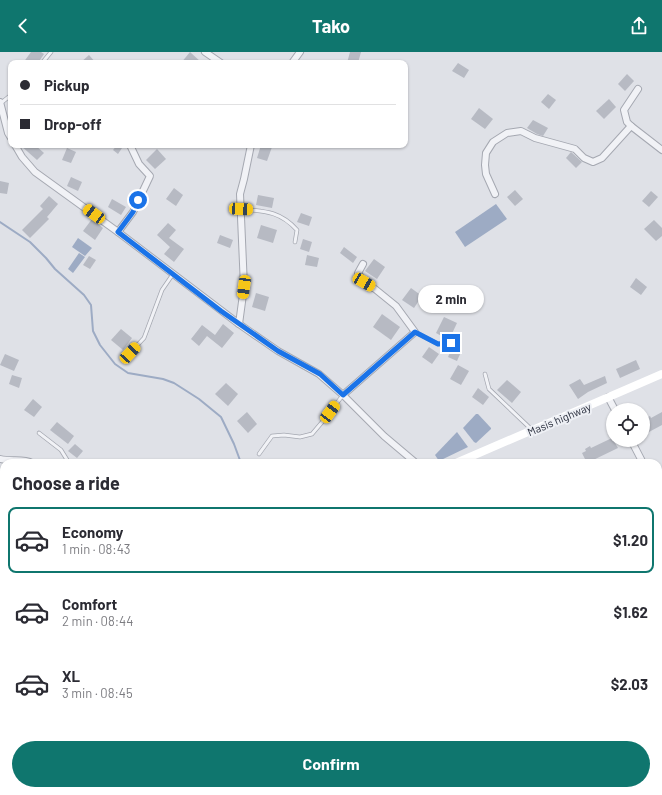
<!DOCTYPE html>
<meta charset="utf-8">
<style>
:root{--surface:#fff;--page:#f7f7f7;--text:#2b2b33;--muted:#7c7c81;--line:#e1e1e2;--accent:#0f766e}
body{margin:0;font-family:Barlow,sans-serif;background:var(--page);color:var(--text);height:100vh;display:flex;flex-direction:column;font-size:15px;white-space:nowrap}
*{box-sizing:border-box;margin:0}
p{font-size:13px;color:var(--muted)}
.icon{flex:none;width:22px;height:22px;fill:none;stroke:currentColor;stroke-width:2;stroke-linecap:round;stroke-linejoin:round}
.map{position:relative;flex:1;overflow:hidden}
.panel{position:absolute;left:0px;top:407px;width:662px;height:336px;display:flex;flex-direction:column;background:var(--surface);border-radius:12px 12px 0 0;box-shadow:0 1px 3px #0004}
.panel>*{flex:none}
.guide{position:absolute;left:8px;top:8px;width:400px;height:88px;border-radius:8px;box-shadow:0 1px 3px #0004;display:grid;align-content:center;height:88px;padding:0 12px;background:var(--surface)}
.tools{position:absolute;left:606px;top:351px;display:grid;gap:8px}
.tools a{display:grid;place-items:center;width:44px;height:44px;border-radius:50%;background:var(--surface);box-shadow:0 1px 3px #0004;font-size:20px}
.end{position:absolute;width:18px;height:18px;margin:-9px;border:5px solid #1a73e8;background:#fff;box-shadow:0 0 0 2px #fff}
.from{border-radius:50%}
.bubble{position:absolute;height:28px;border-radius:14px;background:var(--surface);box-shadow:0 1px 3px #0004;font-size:13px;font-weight:700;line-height:28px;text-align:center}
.car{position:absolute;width:12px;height:24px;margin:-12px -6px;border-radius:5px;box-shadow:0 0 3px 1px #0007;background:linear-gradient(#f5c518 24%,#345 0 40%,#f5c518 0 76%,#345 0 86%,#f5c518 0)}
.guide b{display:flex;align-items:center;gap:14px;height:38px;font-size:15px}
.guide b+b{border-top:1px solid var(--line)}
.guide i{width:10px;height:10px;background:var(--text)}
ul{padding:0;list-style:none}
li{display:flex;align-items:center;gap:12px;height:66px;margin:0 8px 6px;padding:0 4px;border:2px solid transparent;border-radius:8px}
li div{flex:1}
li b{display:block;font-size:15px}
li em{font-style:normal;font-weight:700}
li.active{border-color:var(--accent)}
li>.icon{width:36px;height:36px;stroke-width:1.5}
h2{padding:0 12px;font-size:18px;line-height:48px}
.cta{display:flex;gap:8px;margin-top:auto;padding:8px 12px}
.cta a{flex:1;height:46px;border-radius:24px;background:var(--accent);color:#fff;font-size:16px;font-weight:700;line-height:46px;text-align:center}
header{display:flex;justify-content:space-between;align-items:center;height:52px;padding:0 12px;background:var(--accent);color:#fff;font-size:18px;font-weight:700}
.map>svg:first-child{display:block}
.water{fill:#9dabc4}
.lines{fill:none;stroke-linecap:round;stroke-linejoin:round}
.stream{stroke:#9dabc4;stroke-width:2}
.building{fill:#b7bac3}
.lane-casing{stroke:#a5a8b1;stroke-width:4.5}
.street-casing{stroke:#a5a8b1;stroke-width:8}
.path{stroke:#bdbfc6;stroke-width:1.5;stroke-dasharray:3 3;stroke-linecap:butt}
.lane{stroke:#f1f2f6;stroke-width:3}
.street{stroke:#f1f2f6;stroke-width:6}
.secondary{stroke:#fff;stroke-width:8}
.rail-casing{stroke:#7a7f8f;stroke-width:3.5}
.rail{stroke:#eef0f5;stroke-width:2;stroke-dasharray:6;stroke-linecap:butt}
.route{stroke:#1a73e8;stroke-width:5}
.labels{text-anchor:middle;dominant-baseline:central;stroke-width:4;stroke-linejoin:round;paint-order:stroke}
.street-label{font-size:11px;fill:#292e3d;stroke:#eef0f5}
</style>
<header><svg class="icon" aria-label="back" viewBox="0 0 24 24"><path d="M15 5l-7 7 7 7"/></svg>Tako<svg class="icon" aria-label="share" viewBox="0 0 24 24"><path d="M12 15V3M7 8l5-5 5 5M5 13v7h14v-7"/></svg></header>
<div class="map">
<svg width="662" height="743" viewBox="0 0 662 743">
<rect width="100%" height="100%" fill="#dfe1e7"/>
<!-- water -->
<g class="water">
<path d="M496 152 507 167 465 195 455 180Z"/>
<path d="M78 186 92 196 85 204 72 195Z"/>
<path d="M79 201 85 205 73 221 68 217Z"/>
<path d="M476 362H478L491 376V377L476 391 474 390 463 376Z"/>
<path d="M457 380 468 395 439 409 435 403Z"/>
</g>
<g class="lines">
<!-- stream -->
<g class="stream">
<path d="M0 170 30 190 46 206 55 217 84 243 91 253 93 279 100 293 115 312 128 321 163 327 174 331 199 347 221 365 234 392 241 411"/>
<path d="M0 714 4 716"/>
<path d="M37 739 43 743"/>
<path d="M603 739 605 743"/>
</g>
</g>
<!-- building -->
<g class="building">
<path d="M31 0H41L44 2 38 11H23Z"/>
<path d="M190 0 202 11H181Z"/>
<path d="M350 0H361L358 11H347Z"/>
<path d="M89 3 96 11H80Z"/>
<path d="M458 11 469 18 464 26 452 19Z"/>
<path d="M627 22 634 29 625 39 618 32Z"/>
<path d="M548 42 556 48 549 57 541 50Z"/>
<path d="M609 47 616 55 604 67 596 59Z"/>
<path d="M479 56 493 67 485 77 471 67Z"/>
<path d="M533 68 548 76 543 84 537 82 527 76Z"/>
<path d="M20 93H35L44 101 37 108Z"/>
<path d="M117 93H124L118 102 113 98Z"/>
<path d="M261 93 272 95 267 109 257 106Z"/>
<path d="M67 96 76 100 71 111 62 108Z"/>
<path d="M157 97 166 107 155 117 146 108Z"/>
<path d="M571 100 582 110 576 116 566 106Z"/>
<path d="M71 125 82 130 78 139 67 134Z"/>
<path d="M0 129 9 131 7 142 0 141Z"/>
<path d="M174 136 183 143 176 154 166 147Z"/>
<path d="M515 138 523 147 515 154 507 145Z"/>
<path d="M651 139 658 145 649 155 642 149Z"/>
<path d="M258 143 274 146 272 156 256 153Z"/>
<path d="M49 144 58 152 47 165 49 167 30 186 22 178 43 157 40 154Z"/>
<path d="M112 147 126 155 121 163 108 155Z"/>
<path d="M301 161 312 165 309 174 297 170Z"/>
<path d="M92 167 103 176 95 188 83 179Z"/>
<path d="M654 168 662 176V184L656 189 644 177Z"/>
<path d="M168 171 176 178 169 186 184 197 174 210 164 202 170 195 157 183Z"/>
<path d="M261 173 277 178 273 191 257 186Z"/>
<path d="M220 183 233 188 230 196 217 191Z"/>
<path d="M303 187 312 190 309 200 300 197Z"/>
<path d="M344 195 357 205 353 211 340 201Z"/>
<path d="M307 203 319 206 317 215 305 213Z"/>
<path d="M89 204 96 208 90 217 83 213Z"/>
<path d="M374 207 385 215 377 227 365 219Z"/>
<path d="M636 226 647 235 641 243 630 235Z"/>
<path d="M411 236 422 244 414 256 402 248Z"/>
<path d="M256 241 269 245 265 259 252 255Z"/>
<path d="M382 262 400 275 391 288 373 275Z"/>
<path d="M444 265 457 271 449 288 436 281Z"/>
<path d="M223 272 234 281 222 296 207 284 199 294 191 287 202 273 215 283Z"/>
<path d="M121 277 132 286 123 298 111 288Z"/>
<path d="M429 295 439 302 432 312 422 305Z"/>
<path d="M452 296 461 300 457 309 448 305Z"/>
<path d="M5 302 19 308 14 319 0 313Z"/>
<path d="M636 308 640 317 620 326 616 317Z"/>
<path d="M458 313 469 319 461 333 450 327Z"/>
<path d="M12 323 22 326 19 336 9 332Z"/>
<path d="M605 324 607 331 588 340 578 347 569 333 580 327 584 333Z"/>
<path d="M507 328 521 340 512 351 497 338Z"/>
<path d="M226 331 238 342 228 354 215 342Z"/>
<path d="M478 336 489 345 483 353 472 345Z"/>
<path d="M33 347 42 355 34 365 24 358Z"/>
<path d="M247 360 257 372 248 381 237 369Z"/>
<path d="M662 360V373L647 381 643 373V370L646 368 645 366 650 364 651 366Z"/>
<path d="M57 370 74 384 68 392 50 378Z"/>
<path d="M612 386 618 396 587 411 582 401 586 399 585 397 590 394 591 396Z"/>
<path d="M75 392 83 399 77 406 68 399Z"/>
</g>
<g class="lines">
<defs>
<g id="lane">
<path d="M42 11 51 0"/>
<path d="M1 51 11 43"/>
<path d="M241 157C264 159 280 159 297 178L295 190"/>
<path d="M415 280 438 292 451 291"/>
<path d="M130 301 144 286 162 238 173 222"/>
<path d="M485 322 489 337 531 377"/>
<path d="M39 381 61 398 69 411"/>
<path d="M259 402 272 384 284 383 300 385 312 382 323 369 343 343"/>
</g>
<g id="street">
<path d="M205 0 221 11"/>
<path d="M292 11 300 0"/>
<path d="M638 37 624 58 627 70 631 74 662 98"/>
<path d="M0 50 8 81 11 86"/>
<path d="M15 93 22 105 35 120 118 180 239 272 278 299 319 322 343 343 384 384 416 411"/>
<path d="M495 142 486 122 485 113 486 101 493 90 507 81 521 79 535 86 575 97 584 106 593 110 602 106 631 74"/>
<path d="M118 180 133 160 150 124 139 112 130 93"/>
<path d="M239 272 244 235 240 142 244 127 251 93"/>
<path d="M343 343 415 280 396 254 375 237 364 230 358 221 363 212"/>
<path d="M608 345 615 358"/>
<path d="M631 388 643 411"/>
<path d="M0 407C11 410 23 406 32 411"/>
<path d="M658 464H662"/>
<path d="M658 646 662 653"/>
</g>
</defs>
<!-- lane casing -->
<use href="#lane" class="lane-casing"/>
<!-- street casing -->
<use href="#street" class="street-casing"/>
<!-- path -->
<g class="path">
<path d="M0 625 4 622"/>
<path d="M0 659 4 663"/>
<path d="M78 739 84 743"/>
</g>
<!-- lane -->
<use href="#lane" class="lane"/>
<!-- street -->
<use href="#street" class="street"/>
<!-- secondary -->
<g class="secondary">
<path d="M456 411 662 322"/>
<path d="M0 554 4 555"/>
<path d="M330 739 335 743"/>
</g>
<defs>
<g id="rail">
<path d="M0 633 4 635"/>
<path d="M161 739 167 743"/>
</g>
</defs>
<!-- rail casing -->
<use href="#rail" class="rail-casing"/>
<!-- rail -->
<use href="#rail" class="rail"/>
</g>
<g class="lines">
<!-- route -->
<path class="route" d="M138 148 133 160 118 180 221 259 278 299 320 322 343 343 415 280 438 292 451 291"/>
</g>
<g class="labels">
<!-- street labels -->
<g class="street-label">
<text transform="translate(559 367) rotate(-23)">Masis highway</text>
</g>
</g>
</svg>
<div class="tools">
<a><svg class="icon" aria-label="locate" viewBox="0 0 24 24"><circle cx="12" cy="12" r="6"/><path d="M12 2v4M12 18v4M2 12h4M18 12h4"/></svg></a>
</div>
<i class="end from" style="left:138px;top:148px"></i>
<i class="end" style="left:451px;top:291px"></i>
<div class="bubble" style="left:418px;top:233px;width:66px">2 min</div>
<i class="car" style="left:241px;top:157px;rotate:93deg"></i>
<i class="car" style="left:94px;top:162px;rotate:306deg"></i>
<i class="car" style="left:364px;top:230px;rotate:120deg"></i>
<i class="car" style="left:244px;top:235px;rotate:188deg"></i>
<i class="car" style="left:130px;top:301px;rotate:43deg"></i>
<i class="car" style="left:330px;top:360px;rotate:37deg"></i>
<div class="guide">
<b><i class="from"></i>Pickup</b>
<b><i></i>Drop-off</b>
</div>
<section class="panel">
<h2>Choose a ride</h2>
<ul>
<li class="active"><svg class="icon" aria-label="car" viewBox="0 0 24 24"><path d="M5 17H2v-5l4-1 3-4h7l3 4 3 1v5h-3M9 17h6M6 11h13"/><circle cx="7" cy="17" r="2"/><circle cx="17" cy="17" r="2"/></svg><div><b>Economy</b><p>1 min · 08:43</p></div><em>$1.20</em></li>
<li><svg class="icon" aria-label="car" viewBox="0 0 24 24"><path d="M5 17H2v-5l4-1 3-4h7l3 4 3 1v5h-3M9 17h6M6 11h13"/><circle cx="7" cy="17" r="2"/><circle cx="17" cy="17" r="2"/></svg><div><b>Comfort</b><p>2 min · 08:44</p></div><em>$1.62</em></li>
<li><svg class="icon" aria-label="car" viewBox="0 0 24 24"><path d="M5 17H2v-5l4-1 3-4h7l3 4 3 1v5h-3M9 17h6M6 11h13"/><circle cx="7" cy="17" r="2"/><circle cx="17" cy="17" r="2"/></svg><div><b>XL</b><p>3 min · 08:45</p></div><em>$2.03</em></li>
</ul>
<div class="cta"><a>Confirm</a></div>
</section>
</div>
